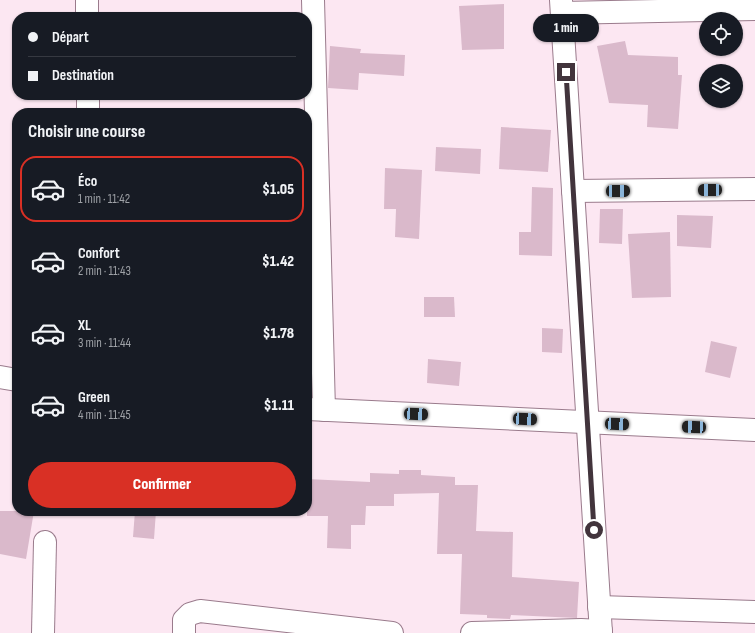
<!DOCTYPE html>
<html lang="fr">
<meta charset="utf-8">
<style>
:root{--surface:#171b24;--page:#20242c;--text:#f1f3f6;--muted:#9ea1a6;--line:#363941;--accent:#d93025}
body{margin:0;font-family:"Sofia Sans Condensed",sans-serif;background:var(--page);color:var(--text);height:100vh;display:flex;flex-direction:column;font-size:15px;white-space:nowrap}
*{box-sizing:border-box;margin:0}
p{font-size:13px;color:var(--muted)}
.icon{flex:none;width:22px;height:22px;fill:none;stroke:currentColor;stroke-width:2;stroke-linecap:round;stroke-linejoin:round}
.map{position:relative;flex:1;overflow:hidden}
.side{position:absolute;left:12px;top:108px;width:300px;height:408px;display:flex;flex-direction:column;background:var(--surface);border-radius:16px;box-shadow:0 1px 3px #0004}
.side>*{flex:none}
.banner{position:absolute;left:12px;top:12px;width:300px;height:88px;border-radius:16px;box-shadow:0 1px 3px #0004;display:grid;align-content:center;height:88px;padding:0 16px;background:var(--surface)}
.tools{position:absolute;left:699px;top:12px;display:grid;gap:8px}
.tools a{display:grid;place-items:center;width:44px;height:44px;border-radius:50%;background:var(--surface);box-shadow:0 1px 3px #0004;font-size:20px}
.end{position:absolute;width:18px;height:18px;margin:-9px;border:5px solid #42343c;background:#fff;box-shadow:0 0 0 2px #fff}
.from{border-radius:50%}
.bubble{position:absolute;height:28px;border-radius:14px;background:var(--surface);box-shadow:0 1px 3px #0004;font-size:13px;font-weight:800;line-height:28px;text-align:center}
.car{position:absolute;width:12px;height:24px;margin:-12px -6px;border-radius:5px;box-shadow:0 0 3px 1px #0007;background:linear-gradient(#222 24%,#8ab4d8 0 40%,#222 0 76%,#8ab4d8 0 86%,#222 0)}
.banner b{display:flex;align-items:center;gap:14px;height:38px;font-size:15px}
.banner b+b{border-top:1px solid var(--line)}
.banner i{width:10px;height:10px;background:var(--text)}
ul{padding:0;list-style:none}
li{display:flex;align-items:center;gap:12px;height:66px;margin:0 8px 6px;padding:0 8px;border:2px solid transparent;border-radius:16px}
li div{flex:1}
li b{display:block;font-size:15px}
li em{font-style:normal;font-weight:800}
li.active{border-color:var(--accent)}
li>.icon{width:36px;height:36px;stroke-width:1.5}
h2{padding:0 16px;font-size:18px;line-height:48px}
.cta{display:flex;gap:8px;margin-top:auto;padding:8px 16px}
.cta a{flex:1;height:46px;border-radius:24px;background:var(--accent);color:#fff;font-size:16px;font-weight:800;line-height:46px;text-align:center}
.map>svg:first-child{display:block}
.building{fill:#dab9cb}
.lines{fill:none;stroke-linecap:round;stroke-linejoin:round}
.street-casing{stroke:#9a7b8c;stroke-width:24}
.street{stroke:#fff;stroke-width:22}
.route{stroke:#42343c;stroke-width:5}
</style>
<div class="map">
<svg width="755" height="633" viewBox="0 0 755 633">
<rect width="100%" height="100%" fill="#fce7f2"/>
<!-- building -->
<g class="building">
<path d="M504 4V49L462 50 459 6Z"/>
<path d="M625 41 628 55 678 57V75H682L678 129 647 127 648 105 609 103 597 46Z"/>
<path d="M330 46 361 49 360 53 405 55 404 76 359 73 358 90 328 88Z"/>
<path d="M501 127 551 130 548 172 499 169Z"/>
<path d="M436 147 481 149 480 174 435 171Z"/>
<path d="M385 168 422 170 419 239 395 237 396 209H384Z"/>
<path d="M532 187 553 188 552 256 519 255V232H531Z"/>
<path d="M600 209H623L622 244 599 243Z"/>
<path d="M677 215 713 216 711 248 677 246Z"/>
<path d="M670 232 671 297 632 298 628 234Z"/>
<path d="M424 297H454L455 317H424Z"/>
<path d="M542 328 563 329 562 353 542 352Z"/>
<path d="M711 341 737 347 730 378 705 372Z"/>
<path d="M428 359 461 362 459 386 427 383Z"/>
<path d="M399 470H421V475L455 477V485H478L476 531 513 532 512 577 579 582 577 618 511 615 510 619 487 618V615L460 614 462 554H437L439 493 394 494V506H366L365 525H351V549L327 548 328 516H307V479L370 482V473L399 474Z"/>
<path d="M0 511H34L26 559 0 554Z"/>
<path d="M135 511H156L154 539 133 537Z"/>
</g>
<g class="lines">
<defs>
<g id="street">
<path d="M87 0V17"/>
<path d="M313 0 324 410"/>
<path d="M561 0 601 633"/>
<path d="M562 13 755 9"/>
<path d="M88 95V113"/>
<path d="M573 191 755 189"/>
<path d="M0 377 17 380"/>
<path d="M307 409 755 430"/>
<path d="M599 607 755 612"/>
<path d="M43 633 45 542"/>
<path d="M184 633V620L190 614 200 611 392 633"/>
<path d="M472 633 581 630 601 631"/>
</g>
</defs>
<!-- street casing -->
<use href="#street" class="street-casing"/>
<!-- street -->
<use href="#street" class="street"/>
</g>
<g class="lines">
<!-- route -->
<path class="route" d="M566 72 594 530"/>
</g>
</svg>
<div class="tools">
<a><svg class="icon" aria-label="locate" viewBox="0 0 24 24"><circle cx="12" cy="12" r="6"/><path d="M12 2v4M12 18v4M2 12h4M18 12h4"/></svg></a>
<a><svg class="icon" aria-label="layers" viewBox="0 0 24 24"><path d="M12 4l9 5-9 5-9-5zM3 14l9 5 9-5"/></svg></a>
</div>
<i class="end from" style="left:594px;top:530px"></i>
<i class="end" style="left:566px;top:72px"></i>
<div class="bubble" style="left:533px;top:14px;width:66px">1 min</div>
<i class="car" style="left:710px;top:190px;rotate:269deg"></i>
<i class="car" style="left:618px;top:191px;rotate:89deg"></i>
<i class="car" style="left:416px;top:414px;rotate:93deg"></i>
<i class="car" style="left:525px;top:419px;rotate:93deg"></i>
<i class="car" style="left:617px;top:424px;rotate:93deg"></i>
<i class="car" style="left:694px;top:427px;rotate:272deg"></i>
<div class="banner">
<b><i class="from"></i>Départ</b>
<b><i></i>Destination</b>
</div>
<section class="side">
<h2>Choisir une course</h2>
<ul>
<li class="active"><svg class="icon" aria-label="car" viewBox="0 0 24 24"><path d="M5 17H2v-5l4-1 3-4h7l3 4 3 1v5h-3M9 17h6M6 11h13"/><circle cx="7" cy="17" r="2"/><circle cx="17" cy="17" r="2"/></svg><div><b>Éco</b><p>1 min · 11:42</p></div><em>$1.05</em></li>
<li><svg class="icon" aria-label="car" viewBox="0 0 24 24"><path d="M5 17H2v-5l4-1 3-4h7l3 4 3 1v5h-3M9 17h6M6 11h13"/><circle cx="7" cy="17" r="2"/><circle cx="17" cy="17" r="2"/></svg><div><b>Confort</b><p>2 min · 11:43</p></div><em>$1.42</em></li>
<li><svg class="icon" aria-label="car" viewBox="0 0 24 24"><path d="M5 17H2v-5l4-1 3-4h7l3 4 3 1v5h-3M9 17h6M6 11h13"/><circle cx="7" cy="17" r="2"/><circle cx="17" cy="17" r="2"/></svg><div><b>XL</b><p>3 min · 11:44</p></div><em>$1.78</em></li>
<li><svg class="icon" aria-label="car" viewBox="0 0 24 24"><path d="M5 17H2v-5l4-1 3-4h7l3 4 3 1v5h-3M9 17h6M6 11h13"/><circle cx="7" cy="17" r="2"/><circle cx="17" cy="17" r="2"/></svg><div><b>Green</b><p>4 min · 11:45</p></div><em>$1.11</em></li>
</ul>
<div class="cta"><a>Confirmer</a></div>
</section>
</div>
